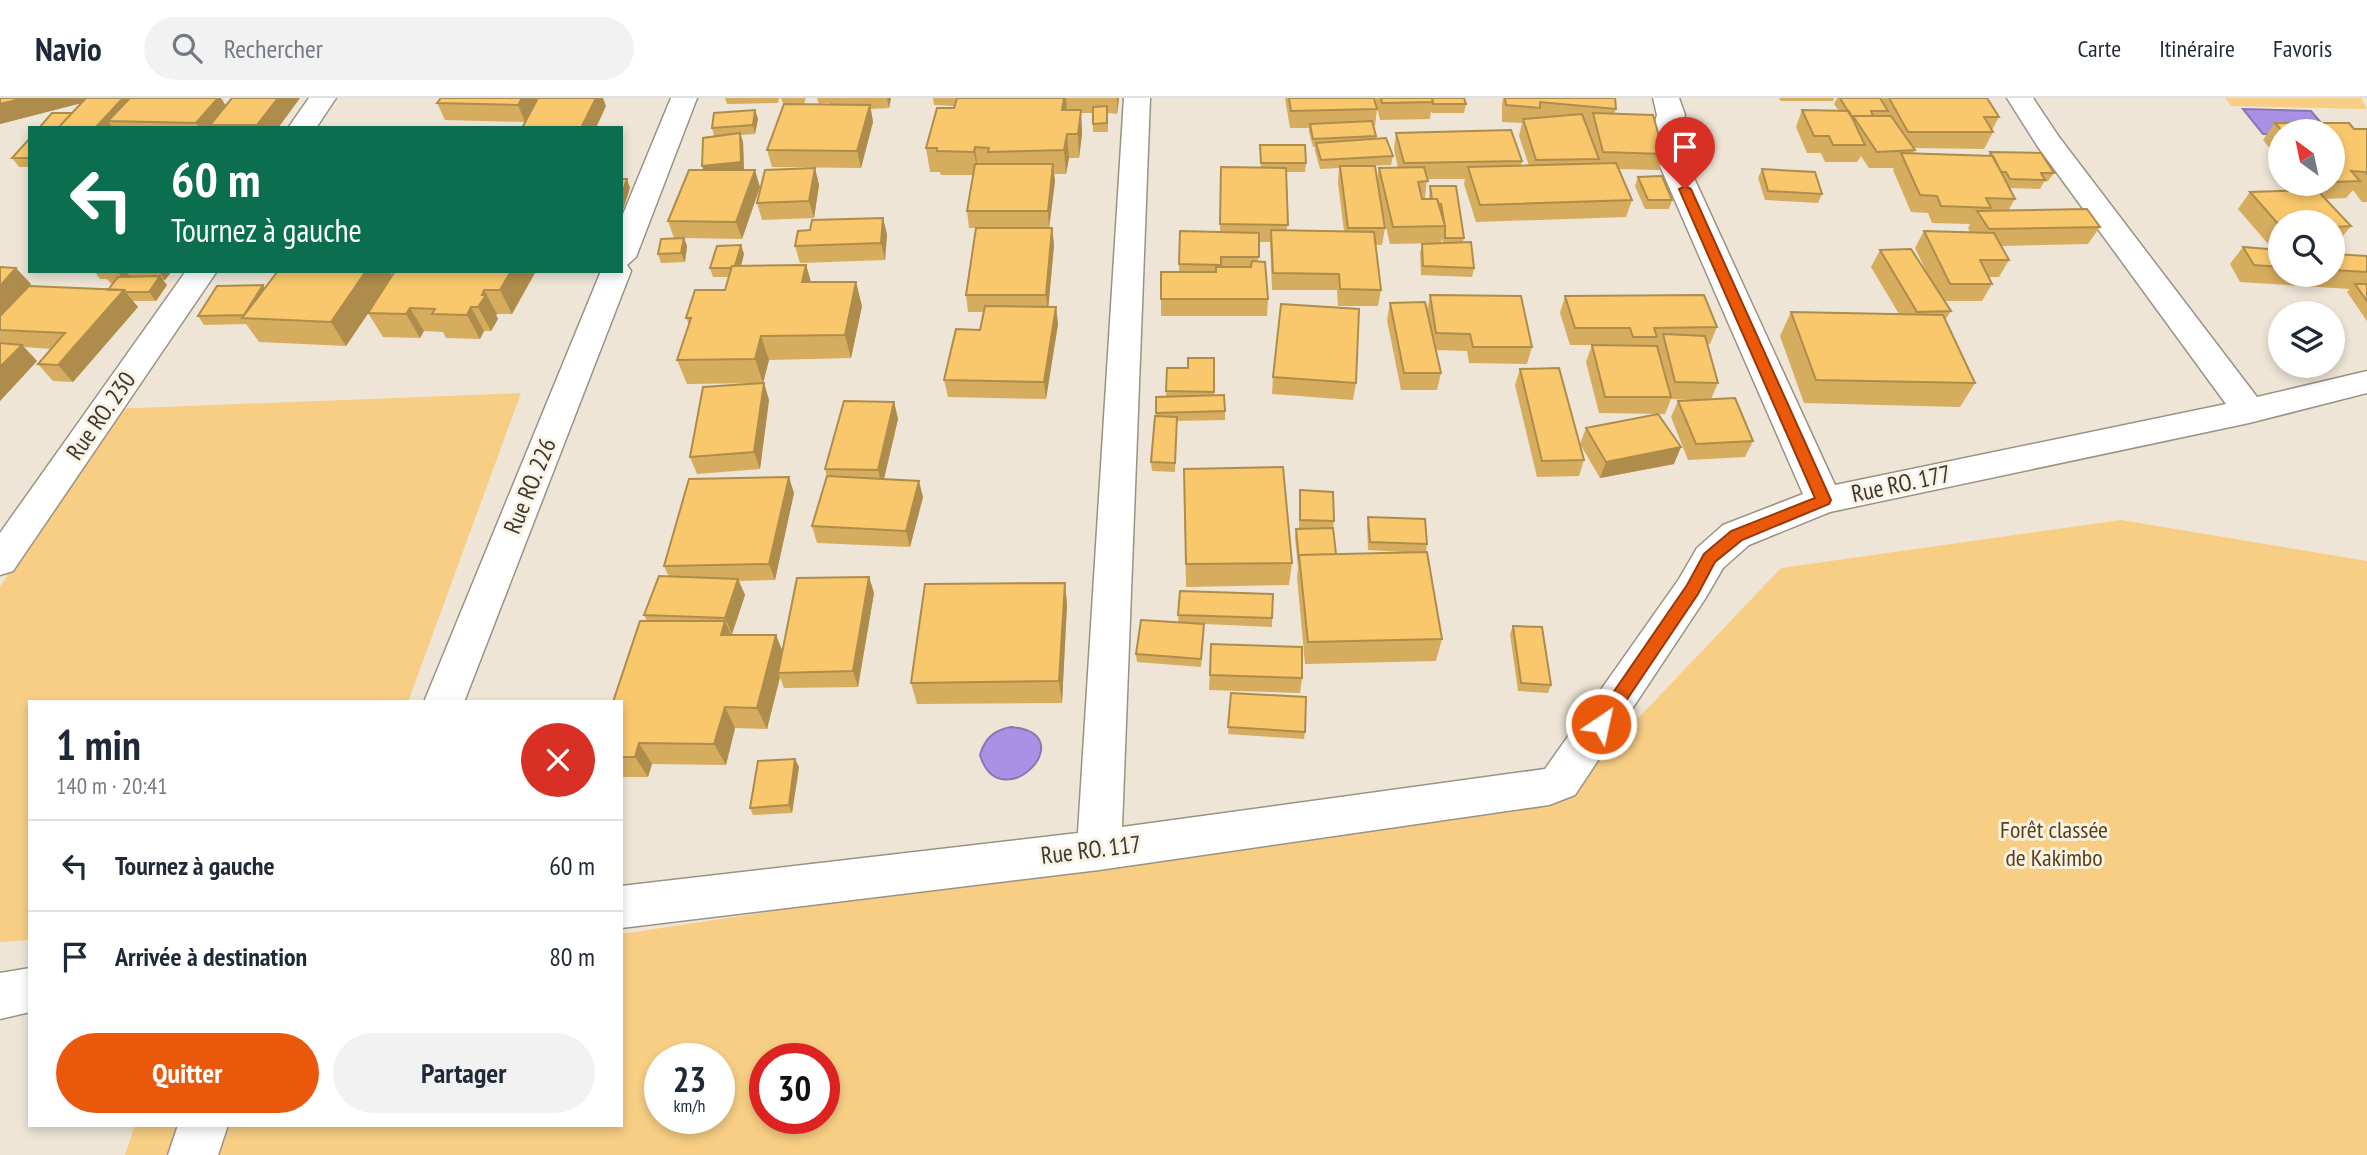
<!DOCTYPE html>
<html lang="fr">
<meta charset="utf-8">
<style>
body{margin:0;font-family:"PT Sans Narrow",sans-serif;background:#f2f2f3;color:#1f2937;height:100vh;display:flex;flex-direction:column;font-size:26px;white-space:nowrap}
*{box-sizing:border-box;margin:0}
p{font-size:23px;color:#747a83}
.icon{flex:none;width:38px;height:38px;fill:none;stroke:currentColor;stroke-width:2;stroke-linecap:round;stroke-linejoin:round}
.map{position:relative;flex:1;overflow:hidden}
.details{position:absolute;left:28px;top:602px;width:595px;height:427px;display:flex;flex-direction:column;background:#fff;border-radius:0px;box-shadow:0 4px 10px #0003}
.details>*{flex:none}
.top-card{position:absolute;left:28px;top:28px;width:595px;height:147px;border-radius:0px;box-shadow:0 4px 10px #0003;background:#0b6e4f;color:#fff;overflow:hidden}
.needle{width:46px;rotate:327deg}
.controls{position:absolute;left:2268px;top:21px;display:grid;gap:14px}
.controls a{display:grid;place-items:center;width:77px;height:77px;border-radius:50%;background:#fff;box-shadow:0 4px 10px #0003;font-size:35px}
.speed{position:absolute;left:644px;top:945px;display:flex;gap:14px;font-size:35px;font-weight:700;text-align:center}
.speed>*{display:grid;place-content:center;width:91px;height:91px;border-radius:50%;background:#fff;box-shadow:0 4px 10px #0003;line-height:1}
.speed small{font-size:18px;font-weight:400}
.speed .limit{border:10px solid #d22;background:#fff;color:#111}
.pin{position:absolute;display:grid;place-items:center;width:60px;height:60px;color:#fff;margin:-72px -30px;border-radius:50% 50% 50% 0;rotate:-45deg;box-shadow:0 0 7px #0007}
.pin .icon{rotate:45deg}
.me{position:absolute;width:77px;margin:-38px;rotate:34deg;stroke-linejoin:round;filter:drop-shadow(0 0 5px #0008)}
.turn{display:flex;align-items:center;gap:24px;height:147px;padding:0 28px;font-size:32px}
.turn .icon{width:91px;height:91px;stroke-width:2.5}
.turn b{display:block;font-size:49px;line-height:60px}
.round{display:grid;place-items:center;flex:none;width:74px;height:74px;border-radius:37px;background:#f2f2f3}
.overview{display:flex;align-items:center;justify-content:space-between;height:119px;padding:0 28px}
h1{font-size:42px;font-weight:700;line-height:52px}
.button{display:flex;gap:14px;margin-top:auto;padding:14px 28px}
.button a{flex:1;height:80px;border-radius:42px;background:#ea580c;color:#fff;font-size:28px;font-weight:700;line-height:80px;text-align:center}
.button a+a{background:#f2f2f3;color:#1f2937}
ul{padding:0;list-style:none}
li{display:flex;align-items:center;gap:21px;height:91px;padding:0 28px;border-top:2px solid #e0e1e3}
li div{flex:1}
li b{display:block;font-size:26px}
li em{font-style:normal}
header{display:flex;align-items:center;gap:42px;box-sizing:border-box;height:98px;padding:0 35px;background:#fff;border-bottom:2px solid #e0e1e3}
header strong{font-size:33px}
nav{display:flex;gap:38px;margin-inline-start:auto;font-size:24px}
.search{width:490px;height:63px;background:#f2f2f3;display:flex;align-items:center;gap:18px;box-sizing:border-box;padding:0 24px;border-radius:38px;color:#747a83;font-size:26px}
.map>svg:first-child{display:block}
.green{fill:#f7ce84;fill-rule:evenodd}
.water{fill:#a991e5;stroke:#8877b0;stroke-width:2}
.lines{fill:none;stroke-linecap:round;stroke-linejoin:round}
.minor-casing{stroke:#9a9284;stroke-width:3}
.minor{fill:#fff;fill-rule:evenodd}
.wall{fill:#d6ac5e}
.shaded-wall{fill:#ae8c4c}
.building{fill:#f9c86d;stroke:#ae8c4c;stroke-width:2}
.route{fill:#ea580c;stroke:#983908;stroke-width:2}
.labels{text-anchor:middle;stroke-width:6;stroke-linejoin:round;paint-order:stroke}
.street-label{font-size:24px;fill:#3c3933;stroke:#fbf2e4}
.park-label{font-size:24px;fill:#56411b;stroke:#fbf2e4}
</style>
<header>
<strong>Navio</strong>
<div class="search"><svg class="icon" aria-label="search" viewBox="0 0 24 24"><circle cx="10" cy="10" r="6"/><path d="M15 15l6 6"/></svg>Rechercher</div>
<nav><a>Carte</a><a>Itinéraire</a><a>Favoris</a></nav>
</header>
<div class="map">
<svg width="2367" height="1057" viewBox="0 0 2367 1057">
<rect width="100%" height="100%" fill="#eee5d6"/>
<path class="green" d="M2225,0H2361L2367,11L2231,8Z
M521,295L408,604H30V842L0,844V489L112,311Z
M2121,422L2367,463V1057H125L135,1027H621V836L1569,693L1781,470ZM660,961H719V1020H660ZM765,961H824V1020H765Z"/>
<path class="water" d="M2243,11L2311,13L2328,33H2280V37L2263,36Z
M1011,629C1086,636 1000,723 980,657C985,640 994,632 1011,629Z"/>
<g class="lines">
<defs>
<path id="minor" d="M309,0H336L316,30H288Z
M671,0H697L636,159L627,167L631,173L464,604H424L601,173H621V121Z
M1124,0H1150L1122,729L1545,671L1679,481L1697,450L1723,427L1803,396L1649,43L1657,17L1653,0H1679L1685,17L1677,43L1835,387L2226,306L2038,49L2007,0H2033L2059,39L2257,299L2367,273V295L2249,325L1830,414L1749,447L1723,470L1705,501L1575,697L1549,707L1099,772L621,830V788L1078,735Z
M186,173H217L13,473L0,477V435Z
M30,870V914L0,921V875Z
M178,1027H228L218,1057H168Z"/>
</defs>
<use href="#minor" class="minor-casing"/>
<use href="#minor" class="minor"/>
</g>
<path class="wall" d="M0,0H221L226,8L300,0L278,30H39L72,15L82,5L0,26Z
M725,0H779L778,5L727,6Z
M781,0H806L804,6L783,5Z
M817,0H891L889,10L871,11L873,24L861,70L772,69L767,52L829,7V5L819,6Z
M933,0H1119L1117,16L1108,15V34H1093V15H1081L1082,36L1079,60H1069L1066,76H1054L1055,83L1049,130H1052L1054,147L1048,209H1056L1058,226L1046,301L948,299L944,282L980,232L984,214H968L966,197L976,130H969L967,113L973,77H941L940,74H930L926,50L954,8L934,7Z
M1285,0H1374L1377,11L1375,28H1373L1376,40L1393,58L1391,67L1367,68L1377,84L1379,70H1398L1394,51L1396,35L1522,63L1521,68H1529L1519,38L1522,25L1502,24V6L1503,0H1615L1616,11L1614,16L1664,56L1659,72L1619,71L1632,102L1626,119L1476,124L1464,86L1465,81H1427L1425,100H1422L1429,101L1430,88L1464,140L1463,144L1474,170L1472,179L1421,177L1420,155L1422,146L1443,145L1442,140L1441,145L1390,146L1380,103L1385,130L1382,147H1376L1381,192L1378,208H1338L1337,192H1272L1270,144H1259L1258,163L1268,201L1267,218H1161V174H1179L1180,133L1220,134L1221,69L1261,70L1260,47L1306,65L1305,74H1286L1287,133H1344L1338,85L1339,70L1320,71L1315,53V49H1313L1309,34V30H1290Z
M1375,0H1464L1466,6L1464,15H1432L1431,13L1430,21L1380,22Z
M1779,0H1834L1833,3H1781Z
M1837,0H1987L1999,19L1992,32L1993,34L1984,51L1914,50L1915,52L1913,55L1988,58L1990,54L2054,75L2048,83L2044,84L2040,91L2009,90L2015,101L2008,113L2100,129L2088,146L2001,148L2009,162L1999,179H1989L1992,186L1982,203H1944L1951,213L1945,222L1975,285L1960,309L1804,305L1780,238L1791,214L1899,216L1871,169L1880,152L1928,177L1915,150L1924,133L1970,134L1968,130L1970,126L1932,125L1928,115L1911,114L1893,72L1894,70H1869L1861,58L1857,64H1825L1821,55H1807L1796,29L1802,12L1839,13L1834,6Z
M437,5L606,8L525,24L445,22Z
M755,12L758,21L755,36L741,37L743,44L744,72L760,89L742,141L684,140L687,148L685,164L661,165L658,156L674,140L668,123L703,72L714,38L712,30Z
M2275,25L2354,31H2367V104H2362L2353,92L2346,100L2325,101L2351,128L2337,145H2333V124H2280V147H2269L2238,111L2250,94L2306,92L2300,86H2333V33H2280V62L2263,42Z
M30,40V69H19L12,60Z
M815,70L819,87L814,120L762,122L757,105Z
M1762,71L1822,96L1818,105L1765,102L1758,80Z
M1638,79L1672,102L1669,111H1645L1635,88Z
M887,136L885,162L800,165L795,148Z
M741,147L744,156L741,168L806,167L811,184L862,208L851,260L769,262L763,285L687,286L677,262L689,226L686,220L725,192L729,179H713L710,170Z
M2243,149L2280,152V177H2333V156L2367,158V223L2347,194L2350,191L2240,184L2230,166Z
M0,169L31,186L30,188L108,192L112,187L107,181H100L95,174L88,173H172L165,182H163L167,187L156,203H133L138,209L73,284L53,283L38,266L52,251L24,249L37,263L0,303Z
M275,173H390L392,177L395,173H536L512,216H497L496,217L498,221L491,233H484L480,241L446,240L443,234L424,233L420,240L383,239L368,215L346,248L259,244L246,226L204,227L198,218L265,190L277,175Z
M1430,197L1532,249L1527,266L1469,265L1467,253L1436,252L1441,275L1437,292H1401L1387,222L1390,205L1427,214Z
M1565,198L1717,229L1710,246H1707L1718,285L1711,301L1753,343L1745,359L1688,362L1671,319L1678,303L1702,302L1671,301L1665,316L1599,315L1586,264L1592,247H1570L1560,215Z
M1214,260V297L1225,313V322L1177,323L1175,374L1152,373L1151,364L1156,318V299H1166L1167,270H1188Z
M1520,271L1584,362L1579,378L1537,379L1515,287Z
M1273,279L1356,285L1353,302L1272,296Z
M764,285L769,302L760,371L697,376L690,359Z
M894,304L898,321L884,381L923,399L910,449L817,445L812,428L827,378L825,371Z
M1586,330L1674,366L1600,380L1580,346Z
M1300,392L1334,423L1333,431L1336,456L1421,455L1368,452L1367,427L1368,419L1427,446L1426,454L1442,541L1436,563L1305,566L1297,479L1298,470L1295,439L1296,431L1299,430Z
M1184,394L1292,465L1289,487L1186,489Z
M794,395L775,482L739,483L745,497L732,536H730L731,537H776L782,553L869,479L874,495L858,589L784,590L780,579L767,631L735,630L726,667L652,666L648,679H621V604L647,523L644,517L669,479L664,468Z
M1065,485L1067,507L1062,605L917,606L911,585Z
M1180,493L1272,520V529L1204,526V535L1201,569L1137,564L1136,556L1178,525Z
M1513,528L1551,587L1548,595L1518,593L1510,536Z
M1211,546L1302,580L1300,595L1209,592Z
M1231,595L1305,634L1304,641L1228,636Z
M795,661L799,669L792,715L753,717L750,710Z"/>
<path class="shaded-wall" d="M24,0H101L0,26V6Z
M123,0H150L108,23L113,30H95Z
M218,0H221L230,15L210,27L212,30H199L196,25Z
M278,0H300L278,30H258L257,27Z
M522,0H541L525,24L518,7Z
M596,0H603L606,8L596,30H581Z
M887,0H891L889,10Z
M1064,0H1066L1067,16L1062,12Z
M1117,0H1119L1117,16Z
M870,7L873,24L861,70L857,53Z
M755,12L758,21L755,36L753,27Z
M1081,12L1082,36L1079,60L1078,36Z
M740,35L743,44L744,72L705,77L702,68Z
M1067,36L1069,60L1066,76L1064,52Z
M975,49L978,73V77L974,54Z
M1053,66L1055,83L1049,130L1048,113Z
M815,70L819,87L814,120L809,103Z
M755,72L760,89L742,141L736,124Z
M627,81L630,90L621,118V98Z
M883,120L887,136L885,162L881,145Z
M1052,130L1054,147L1048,214L1046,197Z
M684,140L687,148L685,164L681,155Z
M741,147L744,156L738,179L735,170Z
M806,167L813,191L802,184Z
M16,170L31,186L0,222V188Z
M117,173H126L132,181L128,187Z
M159,173H172L165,182Z
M366,173H390L393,179L346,248L331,224Z
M511,173H536L512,216L500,192Z
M160,178L167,187L156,203L149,194Z
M856,184L862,208L851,260L845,237Z
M263,187L269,196L244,217Z
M124,192L138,209L73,284L58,267Z
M484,192L497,216L496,217L498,221L491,233L478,209L482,197Z
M471,209L484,233L480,241L467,217Z
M1056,209L1058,226L1046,301L1044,284Z
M410,210L424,233L420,240L406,216Z
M761,238L769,262L763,285L755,261Z
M22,247L37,263L0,303V269Z
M764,285L769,302L760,371L754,354Z
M894,304L898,321L882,389L878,372Z
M1681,349L1674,366L1600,380L1606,364Z
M789,379L794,395L775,482L769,466Z
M919,383L923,399L910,449L906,433Z
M869,479L874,495L858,589L853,573Z
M738,481L745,497L732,536L725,520Z
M1065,485L1067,507L1062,605L1059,583Z
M725,523L735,545L721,537Z
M776,537L785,559L778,575L780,579L767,631L757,610Z
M725,609L735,630L726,667L714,646Z
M639,645L652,666L648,679L635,659Z
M795,661L799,669L792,715L789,707Z"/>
<path class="building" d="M0,0H24L0,6Z
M86,0H123L95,30H58Z
M130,0H218L196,25L108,23Z
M232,0H278L257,27H210Z
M441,0H522L518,7L437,5Z
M538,0H596L581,30H522Z
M957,0H1064L1062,12H1081L1078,36H1067L1064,52L988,54L989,50L975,49L974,54L937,53V50H926L937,10H954Z
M1289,0H1374L1377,11L1291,13Z
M1381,0H1432L1433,4L1382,5Z
M1432,0H1464L1466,6H1433Z
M1505,0H1615L1616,11L1540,4V10L1506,7Z
M1840,0H1880L1888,13H1871L1873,18H1853L1852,20Z
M1889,0H1987L1999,19H1984L1993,34H1908Z
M784,6L870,7L857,53L767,52Z
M1107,8V25L1093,26V9Z
M755,12L753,27L712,30L714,15Z
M1802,12L1849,13L1865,47H1833L1829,38H1814Z
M52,15H72L58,30H39Z
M1593,15L1653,17L1664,56L1603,54Z
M1582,16L1599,61L1536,62L1523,21Z
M1853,18H1891L1915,52L1877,54Z
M1372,23L1376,38L1313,41L1310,26Z
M2275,25H2349L2354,31H2367V76L2365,74L2351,73L2360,83L2333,84V33H2282Z
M1511,32L1522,63L1404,65L1396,35Z
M740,35L741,64L702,68L703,40Z
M30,40V60H12Z
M1386,40L1393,58L1321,62L1316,45Z
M1260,47H1305L1306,65H1261Z
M1990,54L2041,55L2054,75H2041L2045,82L2010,81L2006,74H2001Z
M1901,55L1993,58L2015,101L1986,100L1991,110L1941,108L1937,98L1920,97Z
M1616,65L1632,102L1480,107L1468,69Z
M975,66H1053L1048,113H967Z
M1340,68H1375L1385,130H1348Z
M1221,69L1286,70L1288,127L1220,126Z
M1424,69L1428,83L1418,84L1422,101H1437L1445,128L1393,129L1379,70Z
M815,70L809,103L757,105L765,72Z
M1762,71L1815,74L1822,96L1768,93Z
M689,72H755L736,124L668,123Z
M1662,78L1672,102H1648L1638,79Z
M621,81H627L621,98Z
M1430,88H1456L1464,140H1445V128L1441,106H1439L1437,101H1432Z
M2317,92L2351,128L2333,129V124H2280V128L2250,94Z
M2087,111L2100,129L1989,131L1977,113Z
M883,120L881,145L795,148L798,133L810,132L812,122Z
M976,130H1052L1046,197H966Z
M1271,132L1374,134L1381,192L1340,191L1339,176L1273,175Z
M1180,133L1259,135V159H1221V167L1179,166Z
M1924,133L1994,135L2009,162H1980L1992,186H1950Z
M684,140L681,155L658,156L661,141Z
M1471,144L1474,170L1423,168L1422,146Z
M741,147L735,168H732L731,170H710L717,148Z
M2243,149L2280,152V169L2254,167Z
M1911,151L1951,213L1917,214L1880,152Z
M2333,156L2367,158V174L2333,172Z
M1252,163L1265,164L1268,201H1161V174H1216V169H1251Z
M806,167L802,184H856L845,237L761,238L755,261L677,262L691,220H686L695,192H725L732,168Z
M0,169L16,170L0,188Z
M278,173H366L331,224L242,220Z
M395,173H511L500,192H484L482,197H486L478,209H471L467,217L432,216L435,211L410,210L406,216L368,215Z
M160,178L149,194H126L124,192H108L118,179Z
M2355,186H2367V203Z
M263,187L244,217L198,218L217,188Z
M29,188L124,192L58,267L38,266L65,235L0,232V218Z
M1430,197L1521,198L1532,249H1473L1470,236L1436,235Z
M1704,197L1717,229L1654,230L1657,239H1633L1630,230H1575L1565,198Z
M1425,204L1441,275H1404L1390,205Z
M1281,206L1359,211L1356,285L1273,279Z
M985,208L1056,209L1044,284L944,282L956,231L980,232Z
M1791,214L1943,217L1975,285L1816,282Z
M1663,236L1705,238L1718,285L1675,284Z
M0,245L22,247L0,269Z
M1592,247L1657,248L1671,299H1605Z
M1188,260H1214V294L1166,293L1167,270H1188Z
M1559,270L1584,362L1542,363L1520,271Z
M764,285L754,354L690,359L703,289Z
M1224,297L1225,313L1156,315V299Z
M1735,300L1753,343L1696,346L1678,303Z
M844,303L894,304L878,372L825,371Z
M1658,316L1681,349L1606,364L1586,330Z
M1155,318L1177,319L1175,365L1151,364Z
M1283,369L1292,465L1186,466L1184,371Z
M827,378L919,383L906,433L812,428Z
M789,379L769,466L664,468L689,381Z
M1300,392L1333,394L1334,423L1300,422Z
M1368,419L1425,421L1427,446L1370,444Z
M1333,430L1336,456L1299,457V462L1296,431Z
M1427,454L1442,541L1308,544L1299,457Z
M659,478L738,481L725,520L644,517Z
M869,479L853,573L778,575L797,480Z
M1065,485L1059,583L911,585L925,486Z
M1180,493L1273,496L1272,520L1178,517Z
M1141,522L1204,526L1201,561L1136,556Z
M640,523H725L721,537H776L757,610L725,609L714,646L639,645L635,659H621V604H613Z
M1513,528L1542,529L1551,587L1521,585Z
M1211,546L1302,549V580L1210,577Z
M1231,595L1306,599L1305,634L1228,629Z
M795,661L789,707L750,710L758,663Z"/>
<path class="route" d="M1685,88L1691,91L1831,402L1829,406L1742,442L1715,464L1698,496L1607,631H1595L1592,626L1595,621L1687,487L1704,456L1731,433L1815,400L1679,91Z"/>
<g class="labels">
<g class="street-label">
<text transform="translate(101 318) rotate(-55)" y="8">Rue RO. 230</text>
<text transform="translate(1901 386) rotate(-12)" y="8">Rue RO. 177</text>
<text transform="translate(530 388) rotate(-68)" y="8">Rue RO. 226</text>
<text transform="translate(1091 752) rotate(-7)" y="8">Rue RO. 117</text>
</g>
<g class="park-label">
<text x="2054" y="740">Forêt classée<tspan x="2054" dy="28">de Kakimbo</tspan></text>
</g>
</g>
</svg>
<div class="controls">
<a><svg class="needle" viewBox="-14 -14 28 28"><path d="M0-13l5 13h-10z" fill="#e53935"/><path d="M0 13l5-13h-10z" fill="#747a83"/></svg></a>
<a><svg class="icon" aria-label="search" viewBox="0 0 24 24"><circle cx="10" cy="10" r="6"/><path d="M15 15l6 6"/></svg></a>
<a><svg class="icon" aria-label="layers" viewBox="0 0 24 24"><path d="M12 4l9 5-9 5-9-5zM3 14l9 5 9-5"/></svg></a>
</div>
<div class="speed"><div>23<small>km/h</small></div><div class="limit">30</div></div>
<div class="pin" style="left:1685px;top:91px;background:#d93025"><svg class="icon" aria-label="arrive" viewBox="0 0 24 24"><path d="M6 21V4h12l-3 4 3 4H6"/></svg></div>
<svg class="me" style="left:1601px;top:626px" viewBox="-20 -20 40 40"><circle r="17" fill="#ea580c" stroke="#fff" stroke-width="3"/><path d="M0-11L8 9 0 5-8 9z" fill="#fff"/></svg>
<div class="top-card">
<div class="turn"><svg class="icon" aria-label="left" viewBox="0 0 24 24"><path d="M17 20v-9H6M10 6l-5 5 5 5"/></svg><div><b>60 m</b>Tournez à gauche</div></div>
</div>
<section class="details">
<div class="overview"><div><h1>1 min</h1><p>140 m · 20:41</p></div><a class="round" style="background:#d93025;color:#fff"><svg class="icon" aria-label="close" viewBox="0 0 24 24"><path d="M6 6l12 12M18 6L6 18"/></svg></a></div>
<ul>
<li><svg class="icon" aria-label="left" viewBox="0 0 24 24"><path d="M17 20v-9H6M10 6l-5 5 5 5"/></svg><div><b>Tournez à gauche</b></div><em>60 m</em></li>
<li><svg class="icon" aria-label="arrive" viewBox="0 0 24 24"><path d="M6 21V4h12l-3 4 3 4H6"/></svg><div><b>Arrivée à destination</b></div><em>80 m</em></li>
</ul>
<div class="button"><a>Quitter</a><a>Partager</a></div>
</section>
</div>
